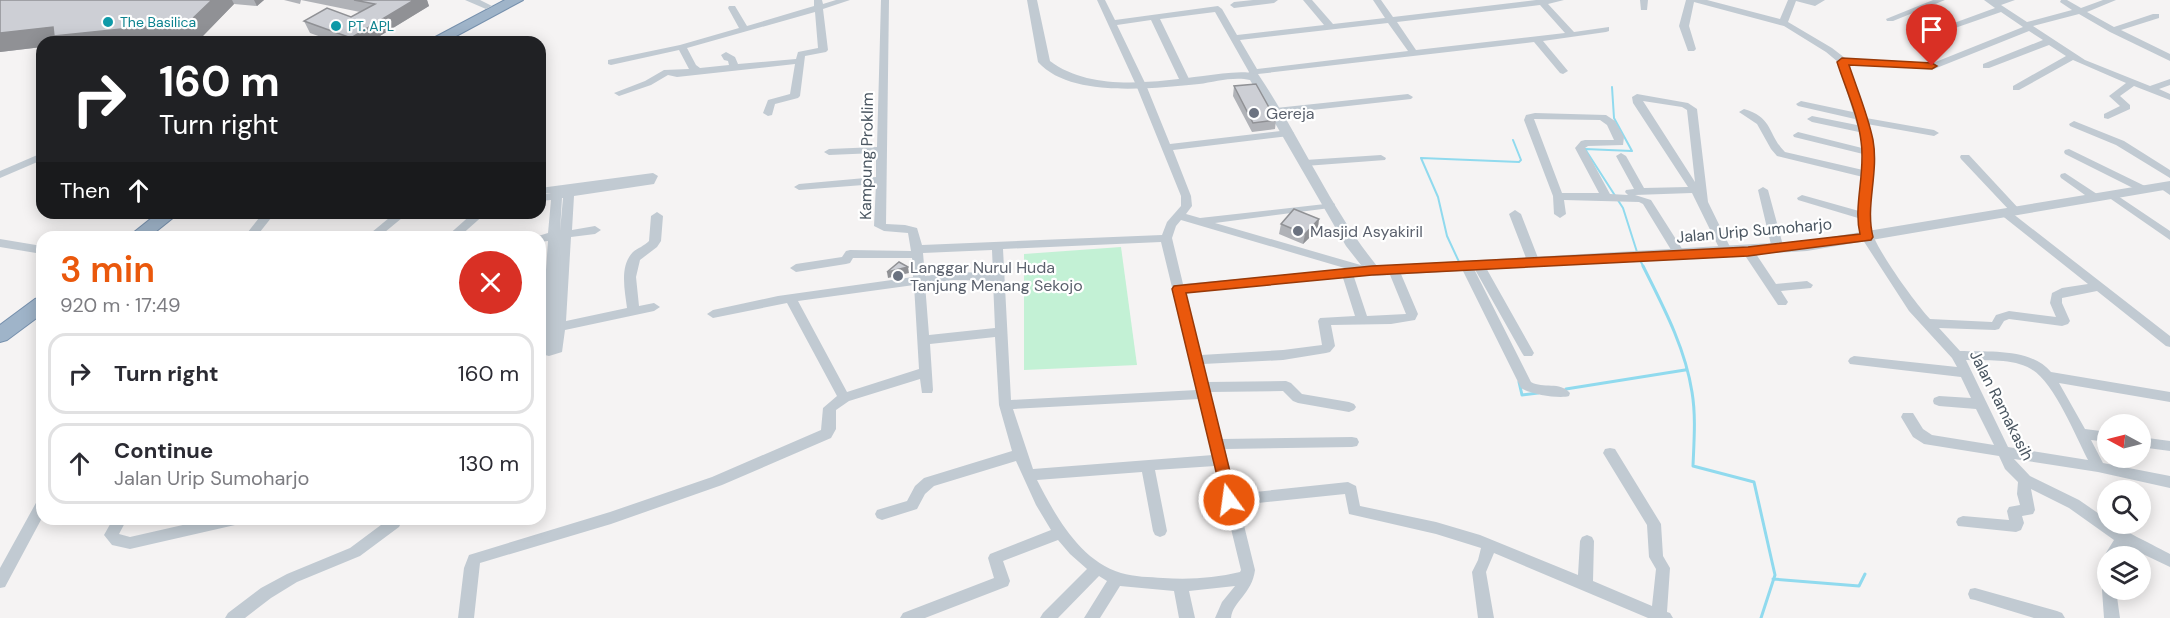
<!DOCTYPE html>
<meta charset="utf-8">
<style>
body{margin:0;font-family:"DM Sans",sans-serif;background:#f2f2f3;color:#2b2b33;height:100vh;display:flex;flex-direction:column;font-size:22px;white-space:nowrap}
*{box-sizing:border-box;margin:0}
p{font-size:20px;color:#7c7c81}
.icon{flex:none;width:33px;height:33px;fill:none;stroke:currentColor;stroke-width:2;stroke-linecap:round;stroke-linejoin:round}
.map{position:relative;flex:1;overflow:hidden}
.panel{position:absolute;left:36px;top:231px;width:510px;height:294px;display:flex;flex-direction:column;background:#fff;border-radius:18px;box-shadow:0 3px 15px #0003}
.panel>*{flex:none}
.guide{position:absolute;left:36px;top:36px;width:510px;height:183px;border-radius:18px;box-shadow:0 3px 15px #0003;background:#202124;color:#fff;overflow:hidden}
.needle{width:39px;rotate:277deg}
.tools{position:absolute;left:2097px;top:414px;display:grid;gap:12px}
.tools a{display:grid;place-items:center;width:54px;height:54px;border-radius:50%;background:#fff;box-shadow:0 3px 15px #0003;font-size:30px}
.pin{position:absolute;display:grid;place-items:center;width:51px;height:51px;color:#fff;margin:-62px -26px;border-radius:50% 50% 50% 0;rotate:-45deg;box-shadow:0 0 6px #0007}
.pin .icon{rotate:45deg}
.me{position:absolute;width:66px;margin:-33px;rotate:346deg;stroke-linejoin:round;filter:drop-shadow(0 0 4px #0008)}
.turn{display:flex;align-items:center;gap:21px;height:126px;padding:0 24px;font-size:27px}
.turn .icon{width:78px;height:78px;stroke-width:2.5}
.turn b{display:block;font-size:42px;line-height:51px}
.then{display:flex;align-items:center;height:57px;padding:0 24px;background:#0003;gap:12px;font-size:22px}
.round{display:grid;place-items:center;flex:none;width:63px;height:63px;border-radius:32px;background:#f2f2f3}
.summary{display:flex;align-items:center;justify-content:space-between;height:102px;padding:0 24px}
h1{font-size:36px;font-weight:600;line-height:45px;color:#ea580c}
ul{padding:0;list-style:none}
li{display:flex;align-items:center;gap:18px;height:81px;margin:0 12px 9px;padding:0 12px;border:3px solid #e1e1e2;border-radius:18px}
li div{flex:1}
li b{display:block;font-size:22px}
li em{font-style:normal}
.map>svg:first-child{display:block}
.green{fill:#c3f1d5}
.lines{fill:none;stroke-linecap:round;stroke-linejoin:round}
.stream-far1{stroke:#90daee;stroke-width:2}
.stream{stroke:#90daee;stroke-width:3}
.trunk-casing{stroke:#7690ad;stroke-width:2}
.minor{fill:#c1cad2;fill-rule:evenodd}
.tertiary{fill:#c1cad2;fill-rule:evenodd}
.trunk{fill:#9fb4c9;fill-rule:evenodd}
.wall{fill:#b0b2b7}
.shaded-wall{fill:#909195}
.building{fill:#cdcfd5;stroke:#909195;stroke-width:1.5}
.route{fill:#ea580c;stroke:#983908;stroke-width:1.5}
.culture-dot{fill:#0f9aa8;stroke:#fff;stroke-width:2}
.worship-dot{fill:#6b7280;stroke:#fff;stroke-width:2}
.labels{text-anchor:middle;stroke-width:4.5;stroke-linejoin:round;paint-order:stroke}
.far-culture-label{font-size:14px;fill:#0d838f;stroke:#fff;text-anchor:start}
.worship-label{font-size:16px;fill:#5b616d;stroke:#fff;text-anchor:start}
.street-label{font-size:16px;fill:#4a5661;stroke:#fff}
</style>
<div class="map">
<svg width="2170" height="618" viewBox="0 0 2170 618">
<rect width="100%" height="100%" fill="#f5f3f3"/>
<path class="green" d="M1121,247L1137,365L1024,370V254Z"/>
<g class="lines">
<path class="stream-far1" d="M1612,87L1614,118L1632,151L1585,149L1623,208L1637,252
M1639,258L1644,268
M1460,264L1447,236L1438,197L1421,158L1519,162L1521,160L1513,140"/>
<path class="stream" d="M1643,266C1663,306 1685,347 1692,392C1696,416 1694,441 1693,466L1754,482L1775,575L1761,618
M1519,382L1522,395L1538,393
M1566,389L1685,370
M1773,579L1859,586L1865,574"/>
<defs>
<path id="trunk" d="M505,0H523L445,42H426Z
M158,213H179L149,237H128Z
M42,297V314L7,340L0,342V325L35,299Z"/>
</defs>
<use href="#trunk" class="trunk-casing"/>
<path class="minor" d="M814,0H822L823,4L836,0H850L823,9L828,50L826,52L805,56L800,96L798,98L775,104L772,115L768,116L763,113L768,100L790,94L795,64L677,77L668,75L651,85L622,95L619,96L614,93L645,81L664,70L689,69L679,50L611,65L608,64V60L680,45L739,28L728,8L729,6H735L747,26L814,6ZM815,12L818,48L798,52L796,59L738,64L735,57L726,52L721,55L724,60L728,61L729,65L700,68L696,65L687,48Z
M881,0H889L886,224L905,225L917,228L922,245L1162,235L1167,222L1181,206V196L1136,85L1097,0H1105L1115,20L1218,6L1222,9L1237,35L1324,25L1303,0H1312L1333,24L1385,18L1373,0H1381L1393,17L1536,0H1564L1548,4L1574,32L1609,27V31L1606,32L1543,41L1568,71L1563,74L1560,73L1534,42L1258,74L1252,79L1247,76L1249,72L1215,12L1160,19L1190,81L1185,84L1180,81L1151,20L1117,25L1146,85L1170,144L1289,130L1294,133L1289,136L1173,150L1191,196L1192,206L1186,214L1200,218L1334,203L1335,205L1330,208L1215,223L1371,268L1373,271L1371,274L1354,277L1367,316L1406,314L1388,270L1390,267H1398L1418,314L1415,320L1391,324L1331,325L1335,346L1330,352L1326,353L1283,360L1203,364L1208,382L1286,381L1291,383L1302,394L1349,402L1354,404L1356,407L1354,410L1349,412L1298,403L1293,401L1283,391L1210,392L1222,439L1352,437L1357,438L1359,442L1357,446L1352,447L1225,449L1236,494L1348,482L1356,486L1360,506L1436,522L1480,535L1578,575L1580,541L1582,537L1587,535L1592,537L1594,541L1593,581L1652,606L1656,569L1649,557L1647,525L1603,453L1605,449L1610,448L1615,449L1661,524L1663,556L1670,568L1667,612L1670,613L1673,618H1648L1494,553L1486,572L1494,618H1478L1472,572L1478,560L1481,548L1436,534L1349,514L1345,494L1239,505L1255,570C1252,594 1233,601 1231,618H1215L1222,602L1235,586L1189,591L1195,618H1179L1174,591L1120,586L1100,618H1084L1107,581L1099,576L1058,618H1040L1043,613L1087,569L1070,554L1058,540L1003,561L1010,581L1008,586L925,618H900L903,613L994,578L988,558L990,554L1051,530L1036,505L1016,461L934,486L925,494L917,509L882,520L877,518L875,514L877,510L907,501L915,486L924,478L1012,451L999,405L995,337L930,344L933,390L932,393H922L920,379L849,401L836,410V429L831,438L722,485L611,524L480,563L474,618H458L464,568L469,555L610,512L712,477L821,430L823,408L837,396L787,303L713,318L707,314L713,310L778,296L913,277L912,258H853L850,263L846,264L796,272L790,268L796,264L842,257L846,251L850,250L911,251L908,233L884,231L874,226L876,184L799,190L794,187L799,184L876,177V153L829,155L824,152L829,149L877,147ZM1540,5L1565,33L1416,50L1397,22ZM1388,23L1408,51L1257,69L1240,40ZM1181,220L1348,269L1183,284L1172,238L1176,226ZM1161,242L1197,390L1011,400L1003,249ZM992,250L993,273L953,272L925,276L923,253ZM1343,278L1355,316L1320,318L1318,321L1322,345L1283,350L1201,355L1185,292ZM953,280L993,281L995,328L929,335L925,284ZM914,285L919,369L847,392L798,301ZM1199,399L1213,455L1033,469L1013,409ZM1215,466L1223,498L1222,500L1225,504L1241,570L1240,572C1215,578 1189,580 1163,578C1150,577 1134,577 1121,573C1080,561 1055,515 1037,480L1142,472L1153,531L1155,535L1160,537L1165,535L1167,531L1155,470Z
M1253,0H1278L1274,3L1234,8L1230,5L1234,2Z
M1640,0H1648L1647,10H1641Z
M1686,0H1707L1780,19L1788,0H1825L1815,6L1796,1L1788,22L1832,48L1845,58L1933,63L2023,27L2001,12L1932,36L1929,37L1924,34L1995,8L1984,0H2015L2001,5L2027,22L2072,10L2060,2L2061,0H2067L2081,8L2103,0H2116L2087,12L2114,27L2153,14H2159V18L2121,30L2170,54V61L2110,32L2079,14L2033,26L2085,60L2150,86L2170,79V85L2159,89L2170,94V100L2134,86L2120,96L2130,105V109L2108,119L2104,118V114L2120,106L2109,96L2126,83L2073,60L2019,90H2013V86L2066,56L2049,45L1989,68H1983V64L2043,40L2029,31L1934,69L1848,64L1866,118L1934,130L1939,133L1934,136L1867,124C1876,145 1875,172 1872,195C1871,204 1868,214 1869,223C1871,243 1915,303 1930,319L1992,322L1996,315L2009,311L2056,317L2050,303L2052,293L2062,288L2088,284L2000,214L1999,212L2000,210L2004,209L2010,211L1961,159L1960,157L1961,155H1969L2020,210L2019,212L2012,213L2170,336V347L2166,346L2097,291L2062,298V303L2070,321L2068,324L2062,326L2009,319L2004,321L1999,329L1995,330L1939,328L1960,351C1989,352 2031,348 2051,372L2170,392V402L2059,383L2085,429L2108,432V442L2091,440L2103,463L2170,476V488L2098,472L2014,459L2030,476L2079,500L2108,520V524C2114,524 2160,549 2170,554V567L2126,546L2119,556H2108V561L2106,560L2104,556L2114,540L2069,508L2031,489L2035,510L2033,514L2022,516L2024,523L2021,530L2016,532L1958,526L1956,522L1958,518L1963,516L2009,520L2007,511L2009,507L2020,505L2017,494L2018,482L2005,469L1999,456L1924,444L1913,437L1901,417L1903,413H1913L1923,429L1932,435L1994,445L1976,409L1939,406L1934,404L1933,401L1934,398L1939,396L1971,398L1961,377L1850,364L1848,361L1850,358L1854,356L1957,367L1952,358L1909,311L1861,237L1858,218L1798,200L1797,198L1802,195L1859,211L1863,177L1777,156L1771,149L1757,124L1739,112L1744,109C1774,118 1767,134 1785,152L1863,170V154L1794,137L1793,135L1798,132L1862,148L1859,132L1812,122L1807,119L1812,116L1857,125L1855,119L1798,106L1796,104L1801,101L1853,112L1838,62L1826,52L1784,26L1694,2L1689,26L1696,49L1694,51H1688L1679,26ZM1966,360C1985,361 2013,358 2031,369C2054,382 2076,437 2088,460L2008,447Z
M1933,0H1945L1893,21H1887L1886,19Z
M1408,94L1413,97L1411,99L1276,114L1271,111L1276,108Z
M1637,94L1688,103L1697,109L1708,202L1733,253L1731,256H1723L1692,193L1635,195L1651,200L1686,255L1680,259L1676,258L1643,204L1639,202L1564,200L1566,214L1560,218L1554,214L1553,196L1524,120L1526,115L1535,113L1606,115L1615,121L1624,137L1623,145L1588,146L1585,148L1610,194L1628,195L1625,192L1626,190L1634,189L1616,156L1621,153L1626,156L1644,188L1688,187L1633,103L1632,97ZM1643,101L1682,107L1687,110L1695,182ZM1534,119L1600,120L1607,125L1614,140H1585L1581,141L1575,148L1599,193H1562Z
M2074,121L2124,141L2170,170V178L2116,145L2070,126L2069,124Z
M2069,149L2147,187L2148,189L2143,192L2139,191L2065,154L2064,152L2065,150Z
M42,153V160L0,178V171Z
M1381,155L1386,158L1385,160L1305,166L1300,163L1305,160Z
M653,173L658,176L654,184L574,196L572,230L595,226L601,230L595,234L571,237L566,321L627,308C625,291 619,266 633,252C638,248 644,246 649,241L651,216L657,212L663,216L661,241L657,247L640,260L636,277L639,306L654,303L660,307L654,311L565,330L562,352L549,356L545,355L543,352L542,328L548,241L540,242V237H535L548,233L551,200L540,201V195L551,193L540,194V188ZM562,198H563L560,231Z
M2065,173L2100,196L2101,198L2100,200H2092L2061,178L2060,176L2061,174Z
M2162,183L2170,187V195L2157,186Z
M1763,187L1768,190L1784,249L1778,253L1772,249L1758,190Z
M2112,192L2170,231V240L2108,197L2107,195L2108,193Z
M1515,210L1521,214L1540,263L1538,266L1534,267L1528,263L1509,214Z
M263,213H275L256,237H244Z
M395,213H408L379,237H366Z
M473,213H486L459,237H446Z
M0,239L42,246V254L0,247Z
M1748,247L1752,248L1776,284L1807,281L1813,285L1811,288L1781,291L1788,302L1786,305H1778L1742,251Z
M1479,262L1485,266L1534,353L1532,356H1524L1522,353L1473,266Z
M1467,263L1473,267L1531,382C1543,389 1560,381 1570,393L1569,396C1559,399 1530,394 1521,388L1461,267Z
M2140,437L2170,441V451L2140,447Z
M42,499V518L5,587L0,588V568L37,501Z
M113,519H127L119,534L130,537L209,519H242L240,523L235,525L130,549L112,545L104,535Z
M389,519H399L401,523L399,527L360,556L297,582L271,598L245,618H225L228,613L261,588L287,574L350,548Z
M2108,584V590H2116L2120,618H2104L2102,590L2104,585Z
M1975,588L2057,611L2062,613L2065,618H2034L1975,600L1970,599L1968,594L1970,589Z"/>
<path class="tertiary" d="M465,0H480L492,6L486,9Z
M1027,0H1037L1050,61C1091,92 1154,82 1203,76C1222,74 1240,70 1258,74C1300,136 1330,208 1377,266L1807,241L2170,181V189L1807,251L1373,276L1368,274L1346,246L1250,80C1234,76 1214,82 1199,84C1154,88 1071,99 1038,62Z"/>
<use href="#trunk" class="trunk"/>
</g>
<path class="wall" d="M0,0H264L257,6L234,4L200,39L42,42V47L0,52Z
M284,0H427L429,6L370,42H335L310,33L304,21L351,17L360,12L301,0L300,4Z
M1234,86L1276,120L1275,129L1252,132L1233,96Z
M1281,224L1318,229L1303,244L1279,234Z"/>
<path class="shaded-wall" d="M212,0H232L234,4L200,39L171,42H42V47L0,52V33Z
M254,0H264L257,6Z
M414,0H427L429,6L370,42H353L351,38Z
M1319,219L1318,229L1303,244L1305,234Z
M908,267L909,273L888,278L887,272Z"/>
<path class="building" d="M0,0H212L189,22L54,36L53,27L0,33Z
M354,0H414L351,38L304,21L327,8L351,17L375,4Z
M1256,84L1276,120L1253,123L1234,86Z
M1294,209L1319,219L1305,234L1281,224Z
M899,262L908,267L887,272Z"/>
<path class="route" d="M1842,58L1932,63L1937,66L1932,69L1849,65C1857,89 1868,115 1873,140C1879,173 1865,206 1873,237L1871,240L1748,256L1372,275L1186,293L1237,500L1235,505L1229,506L1224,505L1172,289L1174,286L1372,266L1748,247L1860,234C1853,206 1866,172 1861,141C1858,115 1845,87 1837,62Z"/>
<g class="culture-dot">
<circle cx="108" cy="22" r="6"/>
<circle cx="336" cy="26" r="6"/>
</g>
<g class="worship-dot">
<circle cx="1254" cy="113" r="6"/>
<circle cx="1298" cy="231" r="6"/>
<circle cx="898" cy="276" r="6"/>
</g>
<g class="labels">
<g class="far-culture-label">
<text x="120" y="27">The Basilica</text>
<text x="348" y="31">PT. APL</text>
</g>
<g class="worship-label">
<text x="1266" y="119">Gereja</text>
<text x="1310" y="237">Masjid Asyakiril</text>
<text x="910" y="273">Langgar Nurul Huda<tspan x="910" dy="18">Tanjung Menang Sekojo</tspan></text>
</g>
<g class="street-label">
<text transform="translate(866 156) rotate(-89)" y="6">Kampung Proklim</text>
<text transform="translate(1754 230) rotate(-5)" y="6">Jalan Urip Sumoharjo</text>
<text transform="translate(2002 405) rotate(63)" y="6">Jalan Ramakasih</text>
</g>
</g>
</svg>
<div class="tools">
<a><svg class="needle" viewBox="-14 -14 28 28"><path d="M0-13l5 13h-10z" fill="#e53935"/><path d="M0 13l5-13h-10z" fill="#7c7c81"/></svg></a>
<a><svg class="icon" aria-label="search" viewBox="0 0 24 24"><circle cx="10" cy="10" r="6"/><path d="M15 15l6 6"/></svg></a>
<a><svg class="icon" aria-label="layers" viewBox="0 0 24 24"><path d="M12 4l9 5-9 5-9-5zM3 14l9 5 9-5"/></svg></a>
</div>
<div class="pin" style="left:1932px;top:66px;background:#d93025"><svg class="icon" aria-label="arrive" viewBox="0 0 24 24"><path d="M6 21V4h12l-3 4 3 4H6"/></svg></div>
<svg class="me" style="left:1229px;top:500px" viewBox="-20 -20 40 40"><circle r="17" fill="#ea580c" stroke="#fff" stroke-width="3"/><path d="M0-11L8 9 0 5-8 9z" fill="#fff"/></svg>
<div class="guide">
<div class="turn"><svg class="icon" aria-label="right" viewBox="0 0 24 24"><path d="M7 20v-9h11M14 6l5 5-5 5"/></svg><div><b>160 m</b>Turn right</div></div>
<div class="then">Then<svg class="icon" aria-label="ahead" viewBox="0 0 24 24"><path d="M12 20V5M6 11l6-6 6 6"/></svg></div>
</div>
<section class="panel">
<div class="summary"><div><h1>3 min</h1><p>920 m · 17:49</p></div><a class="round" style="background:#d93025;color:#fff"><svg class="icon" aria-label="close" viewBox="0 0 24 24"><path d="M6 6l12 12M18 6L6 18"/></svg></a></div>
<ul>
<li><svg class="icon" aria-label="right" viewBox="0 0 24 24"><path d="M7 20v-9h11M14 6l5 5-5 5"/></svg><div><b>Turn right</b></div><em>160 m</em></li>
<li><svg class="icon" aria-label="ahead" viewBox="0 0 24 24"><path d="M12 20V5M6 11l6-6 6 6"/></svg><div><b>Continue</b><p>Jalan Urip Sumoharjo</p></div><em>130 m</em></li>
</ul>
</section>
</div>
